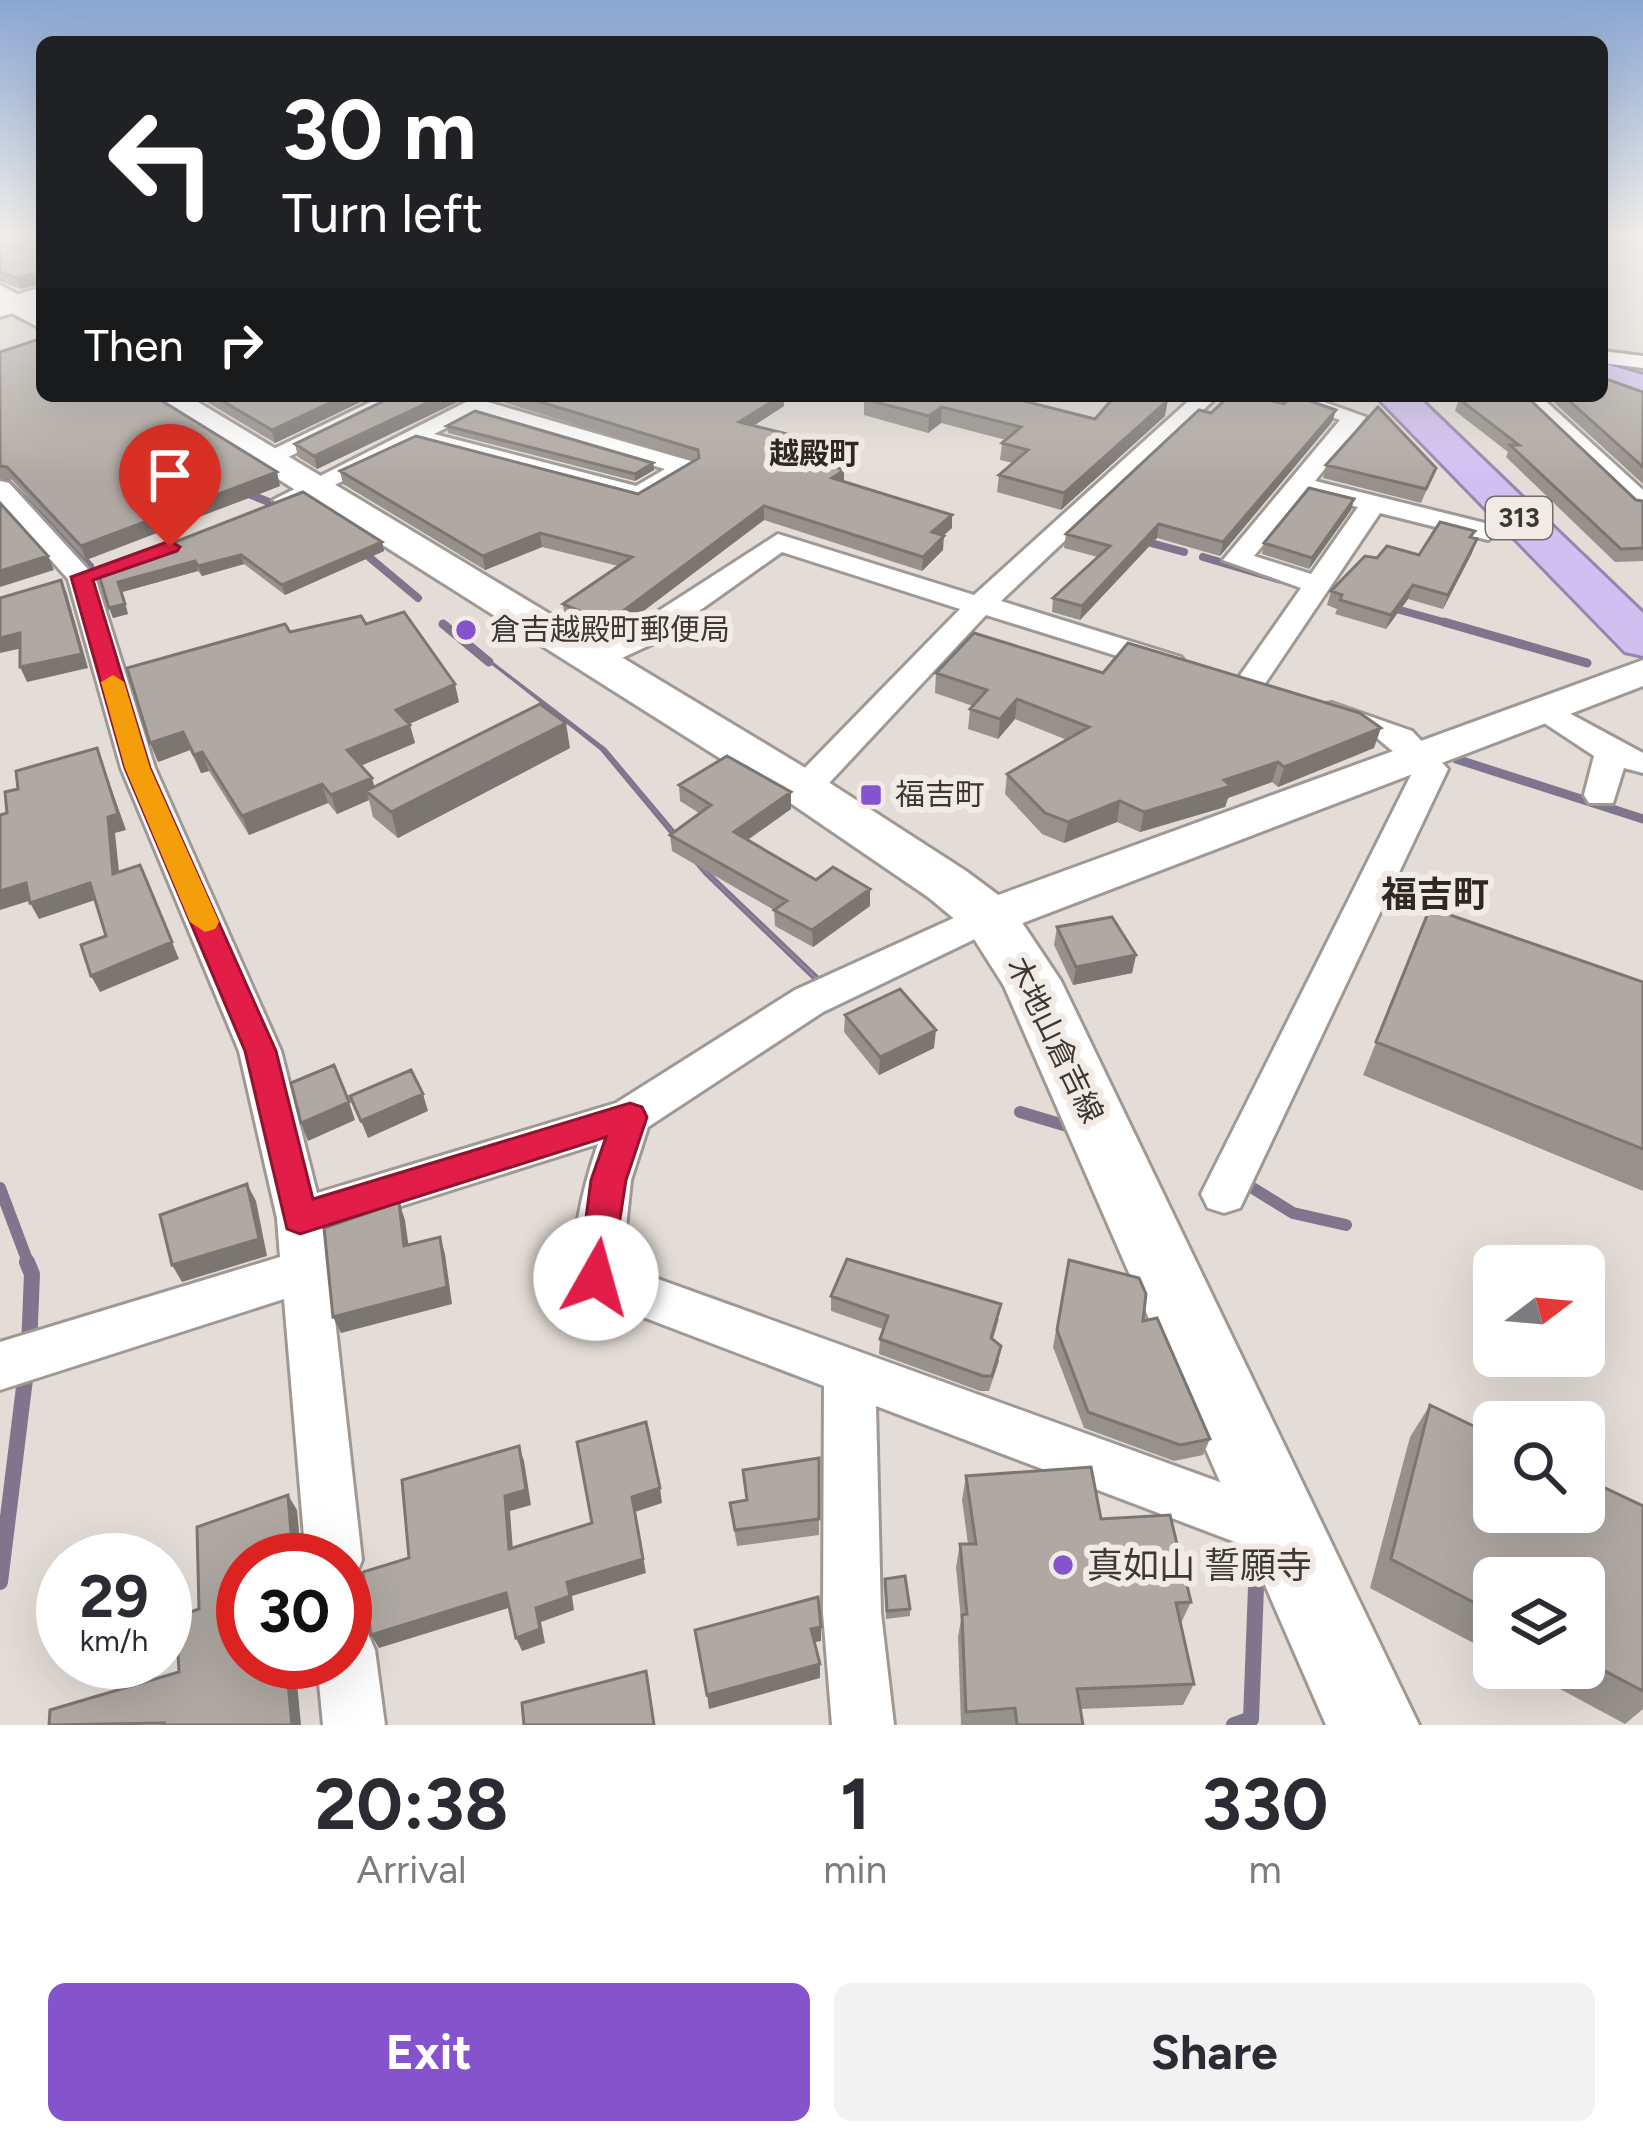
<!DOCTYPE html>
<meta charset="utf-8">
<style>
body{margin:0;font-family:Figtree,"Noto Sans JP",sans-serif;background:#f2f2f3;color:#2b2b33;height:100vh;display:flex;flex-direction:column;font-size:45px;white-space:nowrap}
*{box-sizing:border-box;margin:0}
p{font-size:39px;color:#7c7c81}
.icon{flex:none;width:66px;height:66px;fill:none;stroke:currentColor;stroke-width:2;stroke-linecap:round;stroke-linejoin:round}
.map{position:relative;height:1725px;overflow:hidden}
.details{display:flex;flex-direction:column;background:#fff;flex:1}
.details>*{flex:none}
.top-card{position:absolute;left:36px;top:36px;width:1572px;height:366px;border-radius:18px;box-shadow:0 12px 48px #0002;background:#202124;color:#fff;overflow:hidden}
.needle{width:78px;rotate:74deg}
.controls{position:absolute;left:1473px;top:1245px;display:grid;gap:24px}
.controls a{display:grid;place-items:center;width:132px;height:132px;border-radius:18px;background:#fff;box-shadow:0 12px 48px #0002;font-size:60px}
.speed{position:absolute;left:36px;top:1533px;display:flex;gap:24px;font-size:60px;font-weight:700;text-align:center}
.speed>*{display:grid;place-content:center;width:156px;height:156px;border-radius:50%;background:#fff;box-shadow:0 12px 48px #0002;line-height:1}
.speed small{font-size:30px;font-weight:400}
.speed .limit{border:18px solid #d22;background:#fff;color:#111}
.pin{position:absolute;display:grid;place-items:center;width:102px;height:102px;color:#fff;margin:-123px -51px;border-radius:50% 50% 50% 0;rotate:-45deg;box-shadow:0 0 12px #0007}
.pin .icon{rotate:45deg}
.me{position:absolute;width:132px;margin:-66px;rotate:7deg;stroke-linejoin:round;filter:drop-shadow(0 0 9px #0008)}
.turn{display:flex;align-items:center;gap:42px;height:252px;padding:0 48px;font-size:54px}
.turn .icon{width:156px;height:156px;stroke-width:2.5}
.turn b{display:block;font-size:84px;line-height:102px}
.then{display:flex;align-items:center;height:114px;padding:0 48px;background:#0003;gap:24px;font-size:45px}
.eta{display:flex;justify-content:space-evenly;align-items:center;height:204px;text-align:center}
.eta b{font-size:72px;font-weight:700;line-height:84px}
.cta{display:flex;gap:24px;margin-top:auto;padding:24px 48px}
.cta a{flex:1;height:138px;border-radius:18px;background:#8553cc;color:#fff;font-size:48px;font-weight:700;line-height:138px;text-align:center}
.cta a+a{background:#f2f2f3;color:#2b2b33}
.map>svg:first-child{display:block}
.water{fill:#9c91b2;stroke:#7f768d;stroke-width:3}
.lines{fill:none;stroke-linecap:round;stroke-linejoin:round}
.stream-far3{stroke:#7f768d;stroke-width:8}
.stream-far2{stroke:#7f768d;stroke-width:9}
.stream-far1{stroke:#7f768d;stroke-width:12}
.stream{stroke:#7f768d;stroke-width:16}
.minor-casing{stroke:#a09993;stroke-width:6}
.tertiary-casing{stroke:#a09993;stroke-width:6}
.secondary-casing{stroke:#a09993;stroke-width:6}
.trunk-casing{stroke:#9586ae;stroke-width:6}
.minor{fill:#fff;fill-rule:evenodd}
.tertiary{fill:#fff;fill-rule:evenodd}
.secondary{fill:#fff;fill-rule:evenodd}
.trunk{fill:#d0c0f2;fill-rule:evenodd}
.wall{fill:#97918c}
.shaded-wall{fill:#7b7672}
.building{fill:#b0a9a3;stroke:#7b7672;stroke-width:3}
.route{fill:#e11d48;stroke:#92132f;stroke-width:3}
.slow{fill:#f59e0b}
.poi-dot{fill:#8553cc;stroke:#f2eae4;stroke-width:4.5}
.labels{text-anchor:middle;stroke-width:12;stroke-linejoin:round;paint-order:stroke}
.shield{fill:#f2eae4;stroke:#726d6a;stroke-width:3}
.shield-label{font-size:27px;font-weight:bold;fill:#3b3836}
.far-quarter-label{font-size:30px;font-weight:bold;fill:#2e2925;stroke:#f2eae4}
.poi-label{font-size:30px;fill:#3b3836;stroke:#f2eae4;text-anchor:start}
.street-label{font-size:30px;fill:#3b3836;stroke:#f2eae4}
.quarter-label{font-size:36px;font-weight:bold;fill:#2e2925;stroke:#f2eae4}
.near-poi-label{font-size:36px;fill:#3b3836;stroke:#f2eae4;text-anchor:start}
</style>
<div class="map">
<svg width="1643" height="1725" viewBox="0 0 1643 1725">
<rect width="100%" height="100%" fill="#e4ddd7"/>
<path class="water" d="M483,656L605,749L709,873L820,979L816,981L705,874L601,749Z"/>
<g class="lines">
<path class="stream-far3" d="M0,475L90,566
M246,493L284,508
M1140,540L1184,552
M363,552L418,598
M1203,557L1281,580
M1389,607L1454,625"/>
<path class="stream-far2" d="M1444,622L1587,663
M443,624L489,662
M1456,759L1643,819"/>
<path class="stream-far1" d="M1020,1112L1077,1129
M1238,1179L1293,1213L1346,1225
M0,1188L29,1265"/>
<path class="stream" d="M27,1262L32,1274L29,1347
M0,1582L26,1371
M1234,1725L1251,1719L1256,1587"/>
<defs>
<path id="minor" d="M1602,351L1643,356V368L1602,363Z
M383,396H412L274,464L253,459Z
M1194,396H1218L1001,601L1181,657L1185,663L1181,669H1159L986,615L816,797L804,800L787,789L792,781L960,609L782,552L654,643L596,670L581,661L778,534L974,595Z
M1272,396H1307L1366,417L1315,481L1497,526L1501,532L1488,540L1380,513L1258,694L1247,696L1232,687L1301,588L1223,560L1340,420ZM1305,494L1358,507L1311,574L1254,556Z
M1516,396H1540L1643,490V512L1634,509Z
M474,398L694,462L697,467L640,503L416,444L295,505L286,508L273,500ZM476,413L665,469L636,486L434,434Z
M0,481L9,483L95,577L155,768L281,1051L317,1193L616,1103L795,990L976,908H1002L1008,917L1002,926L823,1012L648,1127L631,1180L622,1266L1300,1511L1308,1531L1300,1551L1280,1559L876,1406L881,1613L894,1725H832L823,1613L824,1386L580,1293C564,1258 585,1180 598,1144L325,1230L362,1560L354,1580L345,1584V1560H306L284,1299L0,1390V1342L280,1257L277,1218L239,1051L121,768L68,579L0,503Z
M1543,699L1643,753V773L1624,768L1613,803H1589L1584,795L1594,756L1532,715L1527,708Z
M1332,703L1412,731L1448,769L1240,1208L1224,1213L1208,1208L1201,1194L1414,769L1377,738L1321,719L1316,712L1321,705Z
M345,1620L366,1629L375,1650L385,1725H323L317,1662H345Z"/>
<path id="tertiary" d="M42,287V304L0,317V300Z
M1643,660V686L1007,929L989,935L971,929L964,917L971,905Z"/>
<path id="secondary" d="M0,285L42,307V329L0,307Z
M147,396H188L822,778L966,871L1009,903L1061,981L1419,1725H1326L1004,986L969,931L928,897L786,800Z"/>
<path id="trunk" d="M1602,363L1643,375V400L1602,387Z
M1376,396H1417L1643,613V656L1625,652Z"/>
</defs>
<use href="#minor" class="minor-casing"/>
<use href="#tertiary" class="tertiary-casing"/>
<use href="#secondary" class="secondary-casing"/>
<use href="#trunk" class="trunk-casing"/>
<use href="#minor" class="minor"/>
<use href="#tertiary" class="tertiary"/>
<use href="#secondary" class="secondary"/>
<use href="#trunk" class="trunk"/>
</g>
<path class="wall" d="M0,236H42L21,289L0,281Z
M0,352L280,486L86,560L12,480L0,478Z
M1603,378L1643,392V484L1547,396H1602Z
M197,396H373L275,443Z
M394,396H470L317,469L298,457L295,444Z
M483,396H632L641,399L784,406L753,426L840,447V460L832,466L844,470V481L952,528L943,536V550L922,571L764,520L609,637L565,618L563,604L618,566L542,547L485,570L343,484L340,471L638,494L693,461Z
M864,399L1095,419L1165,416L1061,510L997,492L999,475L1013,463L1000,460L1002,443L1006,440L941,423L928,433L864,415Z
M1459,399L1636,500L1643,501V561L1615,562L1506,457L1508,452L1455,411Z
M1284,404L1336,410L1332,422L1220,556L1157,538L1080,620L1052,612L1053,598L1098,557L1064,548L1066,534L1211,413Z
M447,426L653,463L654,470L635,481L448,433Z
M1326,465L1436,468L1421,503L1323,478Z
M303,492L382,542L384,551L285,595L244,564L202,576L198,571L122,592L128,614L113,618L98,572Z
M1354,499L1351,510L1309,569L1262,554L1264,543Z
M1473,538L1472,553L1443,609L1408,599L1386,629L1335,614L1337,609L1327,605L1331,591L1377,558L1419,555Z
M366,624L459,702L409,724L415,743L360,766L372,778L374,787L570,748L398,838L373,817L369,800L337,814L328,803L249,835L209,771L201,773L190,750L158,762L290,632Z
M936,673H1103L1374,748L1278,787L1272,782L1228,798L1225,807L1140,832L1117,822L1064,843L1042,834L1005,794L1007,774L1067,740L1015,719L998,739L968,729L970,709L973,706L935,693Z
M679,785L791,792V809L747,840L816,880L870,889V906L813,947L775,926L774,910L672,851L670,835L699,813L680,801Z
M1430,908L1643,982V1191L1363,1075Z
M1057,927L1136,955L1132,973L1073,985L1054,945Z
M845,1015L934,1048L879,1075L844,1032Z
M1069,1260L1143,1321L1210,1439L1203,1455L1174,1461L1084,1428L1053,1347Z
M831,1296L999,1319L993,1339L999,1361L989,1391H980L879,1354L880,1339L883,1329L831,1311Z
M1430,1405L1643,1506V1709L1625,1724L1521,1668H1584V1578H1494V1654L1370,1588L1410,1437Z
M819,1458V1535L737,1546L730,1503L746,1501L743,1470Z
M966,1476L1101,1519L1191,1602L1181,1623L1194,1684L1183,1705L1080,1709L1083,1725H961L958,1637L961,1620L956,1567L960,1544H968L962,1500Z
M885,1587L910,1609V1616L886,1619Z"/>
<path class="shaded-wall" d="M41,272L42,284L21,289L16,278Z
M344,396H373L275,443L272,430Z
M442,396H470L317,469L314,456Z
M781,396H784V406L739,435V422Z
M1168,400L1165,416L1061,510L1064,493Z
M942,407L941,423L928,433L929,416Z
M1336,410L1332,422L1220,556L1223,542Z
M840,447V460L819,475V462Z
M653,463L654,470L635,481V474Z
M844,470V483L832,478Z
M277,472L280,486L86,560L81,546Z
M1354,499L1351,510L1309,569L1312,558Z
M764,506V520L609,637L607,623Z
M952,515V528L931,546L932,532Z
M1159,524L1157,538L1080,620L1082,606Z
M540,533L542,547L485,570L483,556Z
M944,536L943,550L922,571L923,557Z
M1477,539L1472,553L1443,609L1448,595Z
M382,542L384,551L285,595L282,585Z
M241,555L244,564L202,576L198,566Z
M48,556L54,570L0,587V571Z
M195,561L198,571L122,592L128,614L113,618L109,608L118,582Z
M61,580L67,594L88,668L27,682L20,667Z
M1413,585L1408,599L1386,629L1391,615Z
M20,633L27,647L0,653V638Z
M455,684L459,702L400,728L396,710Z
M1017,699L1015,719L998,739L1000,719Z
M566,723L570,748L398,838L391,812Z
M410,725L415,743L353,769L347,750Z
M1381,728L1374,748L1278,787L1284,767Z
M183,732L190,750L158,762L150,743Z
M97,748L126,830L115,833L121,890L113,874Z
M202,752L209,771L201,773L194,755Z
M1278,762L1272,782L1228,798L1225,807L1140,832L1144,812L1224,780Z
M372,778L377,797L366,791L369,800L337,814L331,795Z
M322,784L328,803L249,835L242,816Z
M791,792V809L735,849L734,832Z
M1120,801L1117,822L1064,843L1068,822Z
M140,865L179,959L100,992L91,976Z
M26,883L35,899L0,910V891Z
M90,883L98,899L39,919L30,903Z
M870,889V906L813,947L812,930Z
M1136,955L1132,973L1073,985L1076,967Z
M936,1030L934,1048L879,1075L880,1057Z
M423,1094L428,1111L368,1138L361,1121Z
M349,1102L355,1120L308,1141L301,1123Z
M247,1184L256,1201L267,1256L182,1282L172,1265Z
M399,1202L405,1220L411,1263L404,1246Z
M440,1237L445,1254L452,1304L341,1333L333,1317Z
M519,1446L524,1461L531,1505L510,1511L514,1564L509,1549L505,1496Z
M660,1488L662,1503L635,1512L646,1573L572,1596L574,1610L541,1622L545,1643L522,1651L516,1638L536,1608L567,1582L632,1497Z
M288,1495L297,1510L301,1553L306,1560H277V1557L292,1546Z
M506,1593L512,1607L379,1648L371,1635Z
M821,1627V1641L811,1643V1629Z
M286,1662H295L301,1725H292Z
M820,1664V1678L709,1709L707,1695Z"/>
<path class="building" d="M0,236H42V283L41,272L16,278L0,272Z
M42,338V396H154L277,472L81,546L7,467L0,466V352Z
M1602,356L1603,378L1643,392V467L1564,396H1602Z
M214,396H344L272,430Z
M394,396H442L314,456L295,444Z
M521,396H632L641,399L646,396H781L739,422L840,447L819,462L844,470L832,478L952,515L932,532L944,536L923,557L764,506L607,623L563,604L632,557L540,533L483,556L340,471L416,436L638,494L699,458L698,450Z
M869,396H1004L1095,419L1115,396H1147L1168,400L1064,493L999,475L1028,450L1002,443L1021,427L942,407L929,416L864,399Z
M1229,396H1253L1284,404L1291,396H1296L1336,410L1223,542L1159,524L1082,606L1053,598L1110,546L1066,534L1199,410L1211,413Z
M1497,396H1526L1636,500L1643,501V548L1621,549L1510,445H1519L1459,399Z
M1378,407L1436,468L1426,489L1326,465Z
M475,411L653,463L635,474L447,426Z
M1309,488L1354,499L1312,558L1264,543Z
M303,492L382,542L282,585L241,555L198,566L195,561L118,582L125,604L109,608L98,572Z
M0,503L48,556L0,571Z
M1440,522L1475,531L1470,537L1477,539L1448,595L1413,585L1391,615L1340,600L1342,595L1331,591L1365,556L1377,558L1387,546L1419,555Z
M61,580L82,654L20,667V633L0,638V598Z
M404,612L455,684L396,710L410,725L347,750L372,778L331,795L322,784L242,816L202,752L194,755L183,732L150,743L127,668L285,624L290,632L361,616L366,624Z
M974,633L1103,673L1128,643L1360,713L1381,728L1284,767L1278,762L1224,780L1231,786L1144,812L1120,801L1068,822L1045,813L1007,774L1089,727L1017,699L1000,719L970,709L987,690L936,673Z
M540,704L566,723L391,812L366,791Z
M97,748L118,814L108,817L113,874L140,865L172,942L91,976L81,945L106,936L90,883L30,903L26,883L0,891V815L7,813L5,792L18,789L16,771Z
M727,756L791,792L734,832L816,880L833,867L870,889L812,930L774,910L787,901L670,835L711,805L679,785Z
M1430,908L1643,982V1149L1376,1042Z
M1112,917L1136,955L1076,967L1057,927Z
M900,989L936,1030L880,1057L845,1015Z
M334,1065L349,1102L301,1123L291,1083Z
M411,1070L423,1094L361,1121L350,1096Z
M247,1184L259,1239L172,1265L160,1215Z
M399,1202L404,1246L440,1237L447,1287L333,1317L324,1228Z
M847,1259L1001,1304L991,1338L1001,1346L992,1376H983L880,1339L888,1316L831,1296Z
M1069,1260L1139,1278L1146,1294L1143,1321L1157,1318L1210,1439L1180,1445L1088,1412L1057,1330Z
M1430,1405L1494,1436V1512H1584V1478L1643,1506V1691L1584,1660V1578H1494V1613L1391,1559Z
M646,1422L660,1488L632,1497L643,1559L567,1582L570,1596L536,1608L540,1629L516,1638L506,1593L371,1635L363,1572L409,1558L402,1480L519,1446L526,1490L505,1496L509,1549L592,1523L577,1442Z
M819,1458V1519L735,1530L730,1503L747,1500L743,1470Z
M1091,1467L1101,1519L1170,1515L1191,1602L1176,1603L1194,1684L1077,1689L1083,1725H1017L1015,1708L966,1712L962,1615L967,1614L960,1544H976L966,1476Z
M288,1495L292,1546L299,1550L277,1557V1560H243V1662H286L292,1725H163L164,1723L49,1725L50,1710L179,1672L176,1617L199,1609L197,1527Z
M905,1576L910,1609L887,1611L885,1579Z
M818,1597L821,1627L811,1629L820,1664L707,1695L695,1630Z
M63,1599V1641L59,1642L60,1600Z
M646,1671L654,1725H524L522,1703Z"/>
<linearGradient id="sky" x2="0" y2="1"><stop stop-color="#89a6d2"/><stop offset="0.49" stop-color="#f3f0ed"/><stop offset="1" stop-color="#f3f0ed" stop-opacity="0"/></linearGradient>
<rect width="1643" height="478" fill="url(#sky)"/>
<path class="route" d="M170,541L180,547L177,551L93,580L150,768L276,1051L313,1199L630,1103L642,1107L647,1117L626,1180L609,1290L596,1295L583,1290L578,1278L591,1180L606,1137L300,1234L287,1229L245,1051L125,768L71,577Z"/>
<path class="slow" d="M113,675L124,682L150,768L219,922L215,929L205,932L190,922L125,768L101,682Z"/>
<g class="poi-dot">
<circle cx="466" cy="630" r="12"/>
<rect x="859" y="783" width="24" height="24" rx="6"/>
<circle cx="1063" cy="1565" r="12"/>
</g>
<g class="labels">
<rect class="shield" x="1486" y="497" width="66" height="42" rx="9"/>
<g class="shield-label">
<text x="1519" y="527">313</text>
</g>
<g class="far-quarter-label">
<text x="814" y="464">越殿町</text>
</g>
<g class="poi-label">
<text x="490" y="640">倉吉越殿町郵便局</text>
<text x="895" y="805">福吉町</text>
</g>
<g class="street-label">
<text transform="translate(1055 1040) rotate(64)" y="10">木地山倉吉線</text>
</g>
<g class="quarter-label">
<text x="1435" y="907">福吉町</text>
</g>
<g class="near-poi-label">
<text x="1087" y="1578">真如山 誓願寺</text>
</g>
</g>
</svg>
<div class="controls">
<a><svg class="needle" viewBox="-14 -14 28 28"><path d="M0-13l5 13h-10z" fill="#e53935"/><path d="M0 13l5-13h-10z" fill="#7c7c81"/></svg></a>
<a><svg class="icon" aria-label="search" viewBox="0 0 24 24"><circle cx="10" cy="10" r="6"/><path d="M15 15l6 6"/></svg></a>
<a><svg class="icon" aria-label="layers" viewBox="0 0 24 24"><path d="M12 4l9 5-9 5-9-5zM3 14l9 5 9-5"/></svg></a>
</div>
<div class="speed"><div>29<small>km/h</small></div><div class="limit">30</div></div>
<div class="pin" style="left:170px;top:547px;background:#d93025"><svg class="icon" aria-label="arrive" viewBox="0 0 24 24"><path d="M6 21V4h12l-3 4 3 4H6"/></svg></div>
<svg class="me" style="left:596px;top:1278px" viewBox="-20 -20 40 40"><circle r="19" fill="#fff"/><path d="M0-13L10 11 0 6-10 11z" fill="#e11d48"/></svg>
<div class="top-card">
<div class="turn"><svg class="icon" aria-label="left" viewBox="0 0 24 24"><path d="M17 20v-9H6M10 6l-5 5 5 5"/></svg><div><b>30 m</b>Turn left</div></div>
<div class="then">Then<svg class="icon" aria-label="right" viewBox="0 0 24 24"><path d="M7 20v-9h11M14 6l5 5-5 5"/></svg></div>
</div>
</div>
<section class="details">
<div class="eta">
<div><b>20:38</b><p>Arrival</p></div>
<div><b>1</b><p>min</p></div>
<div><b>330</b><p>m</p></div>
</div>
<div class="cta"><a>Exit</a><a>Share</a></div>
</section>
